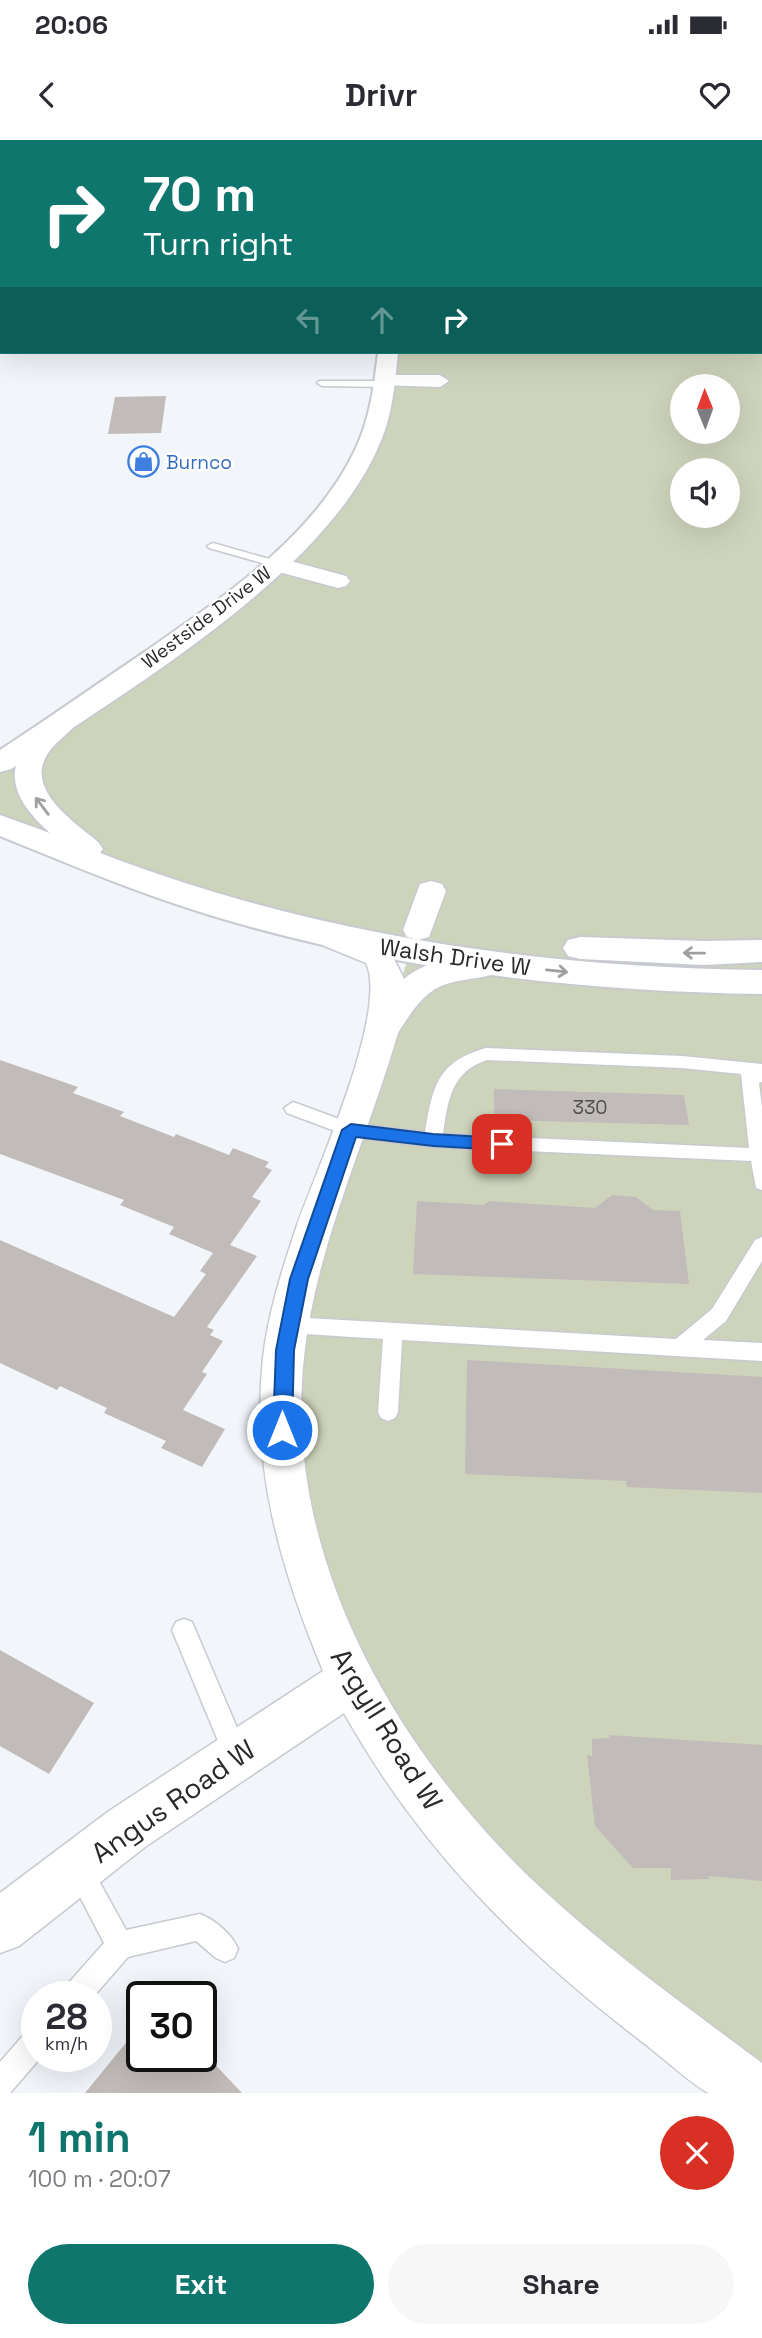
<!DOCTYPE html>
<meta charset="utf-8">
<style>
body{margin:0;font-family:"Space Grotesk",sans-serif;background:#f7f7f7;color:#2b2b33;height:100vh;display:flex;flex-direction:column;font-size:26px;white-space:nowrap}
*{box-sizing:border-box;margin:0}
p{font-size:23px;color:#7c7c81}
.icon{flex:none;width:38px;height:38px;fill:none;stroke:currentColor;stroke-width:2;stroke-linecap:round;stroke-linejoin:round}
.map{position:relative;height:1953px;overflow:hidden}
.side{display:flex;flex-direction:column;background:#fff;flex:1}
.side>*{flex:none}
.banner{position:absolute;left:0px;top:0px;width:763px;height:214px;box-shadow:0 7px 28px #0002;background:#0f766e;color:#fff;overflow:hidden}
.needle{width:46px;rotate:359deg}
.tools{position:absolute;left:670px;top:234px;display:grid;gap:14px}
.tools a{display:grid;place-items:center;width:70px;height:70px;border-radius:50%;background:#fff;box-shadow:0 7px 28px #0002;font-size:35px}
.speed{position:absolute;left:21px;top:1841px;display:flex;gap:14px;font-size:35px;font-weight:700;text-align:center}
.speed>*{display:grid;place-content:center;width:91px;height:91px;border-radius:50%;background:#fff;box-shadow:0 7px 28px #0002;line-height:1}
.speed small{font-size:18px;font-weight:400}
.speed .limit{border:4px solid #111;border-radius:10px;background:#fff;color:#111}
.pin{position:absolute;display:grid;place-items:center;width:60px;height:60px;color:#fff;margin:-30px;border-radius:14px;box-shadow:0 4px 10px #0006}
.me{position:absolute;width:77px;margin:-38px;rotate:0deg;stroke-linejoin:round;filter:drop-shadow(0 0 5px #0008)}
.turn{display:flex;align-items:center;gap:24px;height:147px;padding:0 28px;font-size:32px}
.turn .icon{width:91px;height:91px;stroke-width:2.5}
.turn b{display:block;font-size:49px;line-height:60px}
.lanes{display:flex;align-items:center;height:66px;padding:0 28px;background:#0003;justify-content:center;gap:35px;direction:ltr}
.lanes .off{opacity:.35}
.round{display:grid;place-items:center;flex:none;width:74px;height:74px;border-radius:37px;background:#f7f7f7}
.head{display:flex;align-items:center;justify-content:space-between;height:119px;padding:0 28px}
h1{font-size:42px;font-weight:700;line-height:52px;color:#0f766e}
.button{display:flex;gap:14px;margin-top:auto;padding:14px 28px}
.button a{flex:1;height:80px;border-radius:42px;background:#0f766e;color:#fff;font-size:28px;font-weight:700;line-height:80px;text-align:center}
.button a+a{background:#f7f7f7;color:#2b2b33}
.status{display:flex;justify-content:space-between;align-items:center;height:49px;padding:0 35px;background:#fff;direction:ltr}
.status svg{height:19px;fill:currentColor}
header{display:flex;justify-content:space-between;align-items:center;height:91px;padding:0 28px;background:#fff;font-size:32px;font-weight:700}
.map>svg:first-child{display:block}
.green{fill:#ced4bc;fill-rule:evenodd}
.building{fill:#c1bbb9}
.lines{fill:none;stroke-linecap:round;stroke-linejoin:round}
.service-casing{stroke:#c7cacf;stroke-width:3}
.minor-casing{stroke:#c7cacf;stroke-width:3}
.tertiary-casing{stroke:#c7cacf;stroke-width:4}
.secondary-casing{stroke:#c7cacf;stroke-width:4}
.path{stroke:#aeb1b5;stroke-width:2;stroke-dasharray:2.5 2.5;stroke-linecap:butt}
.service{fill:#fff;fill-rule:evenodd}
.minor{fill:#fff;fill-rule:evenodd}
.tertiary{fill:#fff;fill-rule:evenodd}
.secondary{fill:#fff;fill-rule:evenodd}
.rail-casing{stroke:#4e5052;stroke-width:3.5}
.rail{stroke:#fff;stroke-width:2.5;stroke-dasharray:7;stroke-linecap:butt}
.oneway{stroke:#9f9fa0}
.route{fill:#1a73e8;stroke:#114b97;stroke-width:2}
.labels{text-anchor:middle;stroke-width:5;stroke-linejoin:round;paint-order:stroke}
.far-shop-label{font-size:19px;fill:#366cbe;stroke:#fff;text-anchor:start}
.far-street-label{font-size:19px;fill:#292a2c;stroke:#fff}
.number-label{font-size:19px;fill:#4f4e4f}
.street-label{font-size:23px;fill:#292a2c;stroke:#fff}
.near-street-label{font-size:28px;fill:#292a2c;stroke:#fff}
</style>
<div class="status"><b>20:06</b><svg viewBox="0 0 49 12"><path d="M0 12V9h3v3zM5 12V6h3v6zM10 12V3h3v9zM15 12V0h3v12zM26 1h20v11H26zM47 4h2v5h-2z"/></svg></div>
<header><svg class="icon" aria-label="back" viewBox="0 0 24 24"><path d="M15 5l-7 7 7 7"/></svg>Drivr<svg class="icon" aria-label="heart" viewBox="0 0 24 24"><path d="M12 20l-8-8c-3-5 5-10 8-4 3-6 11-1 8 4z"/></svg></header>
<div class="map">
<svg width="762" height="1953" viewBox="0 0 762 1953">
<rect width="100%" height="100%" fill="#f2f6fb"/>
<path class="green" d="M762,164V1953L572,1811L350,1541L282,1268L351,990L413,804L320,786L0,685V623L239,456L358,326L388,212H761ZM682,247H728V292H682ZM682,331H728V376H682Z"/>
<path class="building" d="M166,256L161,293L108,294L115,257Z
M0,920L78,947L73,953L124,972L120,976L174,997L176,994L229,1015L233,1008L269,1022L265,1027L272,1030L252,1057L261,1061L230,1105L257,1116L207,1187L214,1190L210,1195L223,1201L202,1232L207,1234L183,1270L225,1289L202,1327L161,1308L166,1301L104,1273L107,1268L60,1246L57,1250L0,1223V1100L174,1177L206,1134L200,1131L213,1113L169,1094L174,1087L120,1065L124,1060L0,1014Z
M494,949L684,955L689,985L494,980Z
M612,1055L636,1057L653,1070L680,1071L689,1144L413,1134L417,1061L484,1065L489,1061L595,1068Z
M467,1220L762,1237V1353L627,1347L626,1341L465,1334Z
M0,1510L94,1563L49,1634L0,1606Z
M609,1595L762,1605V1741L710,1736L708,1739L671,1740V1728H633L595,1686L587,1615L592,1616V1599L609,1598Z
M142,1883V1916H207L242,1953H85Z"/>
<g class="lines">
<defs>
<path id="service" d="M661,0H667V2H661Z
M319,241H385L390,244L385,247L322,246L317,243Z
M213,403L280,422L282,424L276,427L209,408L207,406Z
M486,908L682,916L762,924V942L759,943L762,967V1050L756,1048L751,1021L433,1007L351,997L287,973L284,968L293,962L353,984L425,992C433,946 437,922 486,908ZM487,920L682,928L741,934L749,1008L443,994C448,960 451,932 487,920Z
M762,1097V1121L726,1181L703,1200L762,1203V1221L402,1200L398,1272L395,1278L388,1281L381,1278L378,1272L383,1199L290,1193L283,1191L280,1185L283,1179L290,1177L676,1199L712,1169L755,1100Z
M184,1479L192,1482L249,1616L246,1625L237,1628L228,1625L172,1490L176,1482Z
M79,1717L88,1721L126,1790L200,1774C215,1780 232,1794 238,1809L234,1818L225,1822L216,1818L196,1801L128,1817L93,1857H61L65,1847L104,1803L66,1730L70,1721Z
M37,1887V1916H42L10,1953H0V1922L27,1891Z"/>
<path id="minor" d="M761,15H762V23H761Z
M385,235H440L449,241L440,247L378,245L376,241Z
M276,417L346,436L350,441L346,446L338,448L268,429L265,424Z
M431,741L442,744L446,751L429,797L418,800L407,797L403,790L420,744Z
M333,788L389,809L404,839C427,819 479,807 508,815L513,823L508,831C446,848 437,830 398,893C367,1000 316,1105 304,1217C282,1418 398,1615 541,1748C610,1812 687,1867 762,1923V1953C747,1953 723,1953 709,1953C697,1949 655,1911 641,1901C519,1807 420,1709 344,1573L145,1707L19,1806L0,1813V1753L109,1671L323,1531C281,1429 251,1330 263,1218C268,1173 283,1127 297,1085C316,1031 389,871 366,823L322,805L317,798L322,791Z"/>
<path id="tertiary" d="M174,0H192L193,2H175Z
M378,212H398C395,246 392,279 377,310C321,434 140,542 29,617L11,629L0,632V610C49,578 97,544 146,511C223,457 313,398 355,310C370,279 374,246 378,212Z"/>
<path id="secondary" d="M66,570L76,573L80,579C71,593 55,601 47,615C25,651 76,683 98,702L103,709L100,713C313,795 535,827 762,830V854C580,851 399,831 223,779C147,757 74,726 0,696V675L50,693C14,661 0,631 35,592C45,583 53,574 66,570Z
M580,797L703,801L762,800V822L703,825L580,819L568,816L563,808L568,800Z"/>
</defs>
<use href="#service" class="service-casing"/>
<use href="#minor" class="minor-casing"/>
<use href="#tertiary" class="tertiary-casing"/>
<use href="#secondary" class="secondary-casing"/>
<path class="path" d="M363,0L366,2"/>
<use href="#service" class="service"/>
<use href="#minor" class="minor"/>
<use href="#tertiary" class="tertiary"/>
<use href="#secondary" class="secondary"/>
<defs>
<path id="rail" d="M425,0L429,2"/>
</defs>
<use href="#rail" class="rail-casing"/>
<use href="#rail" class="rail"/>
</g>
<defs><path id="oneway-shaft" d="M-6 0H5M1.5-3L5.5 0L1.5 3" fill="none" stroke-width="1.6" stroke-linecap="round" stroke-linejoin="round" transform="scale(1.75)"/></defs>
<g class="oneway">
<use href="#oneway-shaft" transform="translate(42 666) rotate(-127)"/>
<use href="#oneway-shaft" transform="translate(694 813) rotate(-179)"/>
<use href="#oneway-shaft" transform="translate(557 831) rotate(6)"/>
</g>
<path class="route" d="M351,984L433,994L502,998L510,1004L502,1010L433,1006L356,997L308,1139L294,1210L292,1290L289,1296L282,1298L275,1296L273,1290L276,1210L290,1139L342,990Z"/>
<defs>
<symbol id="shop-ring" viewBox="-11 -11 22 22"><circle r="9.5" fill="#fff" stroke="#3f7fe0" stroke-width="1.5"/><path d="M-5-2.5h2.3a2.7 3.5 0 0 1 5.4 0H5L5.5 6h-11ZM-1.5-2.5h3a1.5 2.3 0 0 0-3 0Z" fill="#3f7fe0"/></symbol>
</defs>
<g fill-rule="evenodd">
<use href="#shop-ring" x="126" y="304" width="35" height="35"/>
</g>
<g class="labels">
<g class="far-shop-label">
<text x="166" y="329">Burnco</text>
</g>
<g class="far-street-label">
<text transform="translate(206 477) rotate(-37)" y="7">Westside Drive W</text>
</g>
<g class="number-label">
<text x="590" y="974">330</text>
</g>
<g class="street-label">
<text transform="translate(455 817) rotate(8)" y="8">Walsh Drive W</text>
</g>
<g class="near-street-label">
<text transform="translate(387 1589) rotate(58)" y="10">Argyll Road W</text>
<text transform="translate(173 1661) rotate(-35)" y="10">Angus Road W</text>
</g>
</g>
</svg>
<div class="tools">
<a><svg class="needle" viewBox="-14 -14 28 28"><path d="M0-13l5 13h-10z" fill="#e53935"/><path d="M0 13l5-13h-10z" fill="#7c7c81"/></svg></a>
<a><svg class="icon" aria-label="sound" viewBox="0 0 24 24"><path d="M4 9h4l5-4v14l-5-4H4zM17 9q2 3 0 6"/></svg></a>
</div>
<div class="speed"><div>28<small>km/h</small></div><div class="limit">30</div></div>
<div class="pin" style="left:502px;top:1004px;background:#d93025"><svg class="icon" aria-label="arrive" viewBox="0 0 24 24"><path d="M6 21V4h12l-3 4 3 4H6"/></svg></div>
<svg class="me" style="left:282px;top:1290px" viewBox="-20 -20 40 40"><circle r="17" fill="#1a73e8" stroke="#fff" stroke-width="3"/><path d="M0-11L8 9 0 5-8 9z" fill="#fff"/></svg>
<div class="banner">
<div class="turn"><svg class="icon" aria-label="right" viewBox="0 0 24 24"><path d="M7 20v-9h11M14 6l5 5-5 5"/></svg><div><b>70 m</b>Turn right</div></div>
<div class="lanes"><svg class="icon off" aria-label="left" viewBox="0 0 24 24"><path d="M17 20v-9H6M10 6l-5 5 5 5"/></svg><svg class="icon off" aria-label="ahead" viewBox="0 0 24 24"><path d="M12 20V5M6 11l6-6 6 6"/></svg><svg class="icon" aria-label="right" viewBox="0 0 24 24"><path d="M7 20v-9h11M14 6l5 5-5 5"/></svg></div>
</div>
</div>
<section class="side">
<div class="head"><div><h1>1 min</h1><p>100 m · 20:07</p></div><a class="round" style="background:#d93025;color:#fff"><svg class="icon" aria-label="close" viewBox="0 0 24 24"><path d="M6 6l12 12M18 6L6 18"/></svg></a></div>
<div class="button"><a>Exit</a><a>Share</a></div>
</section>
